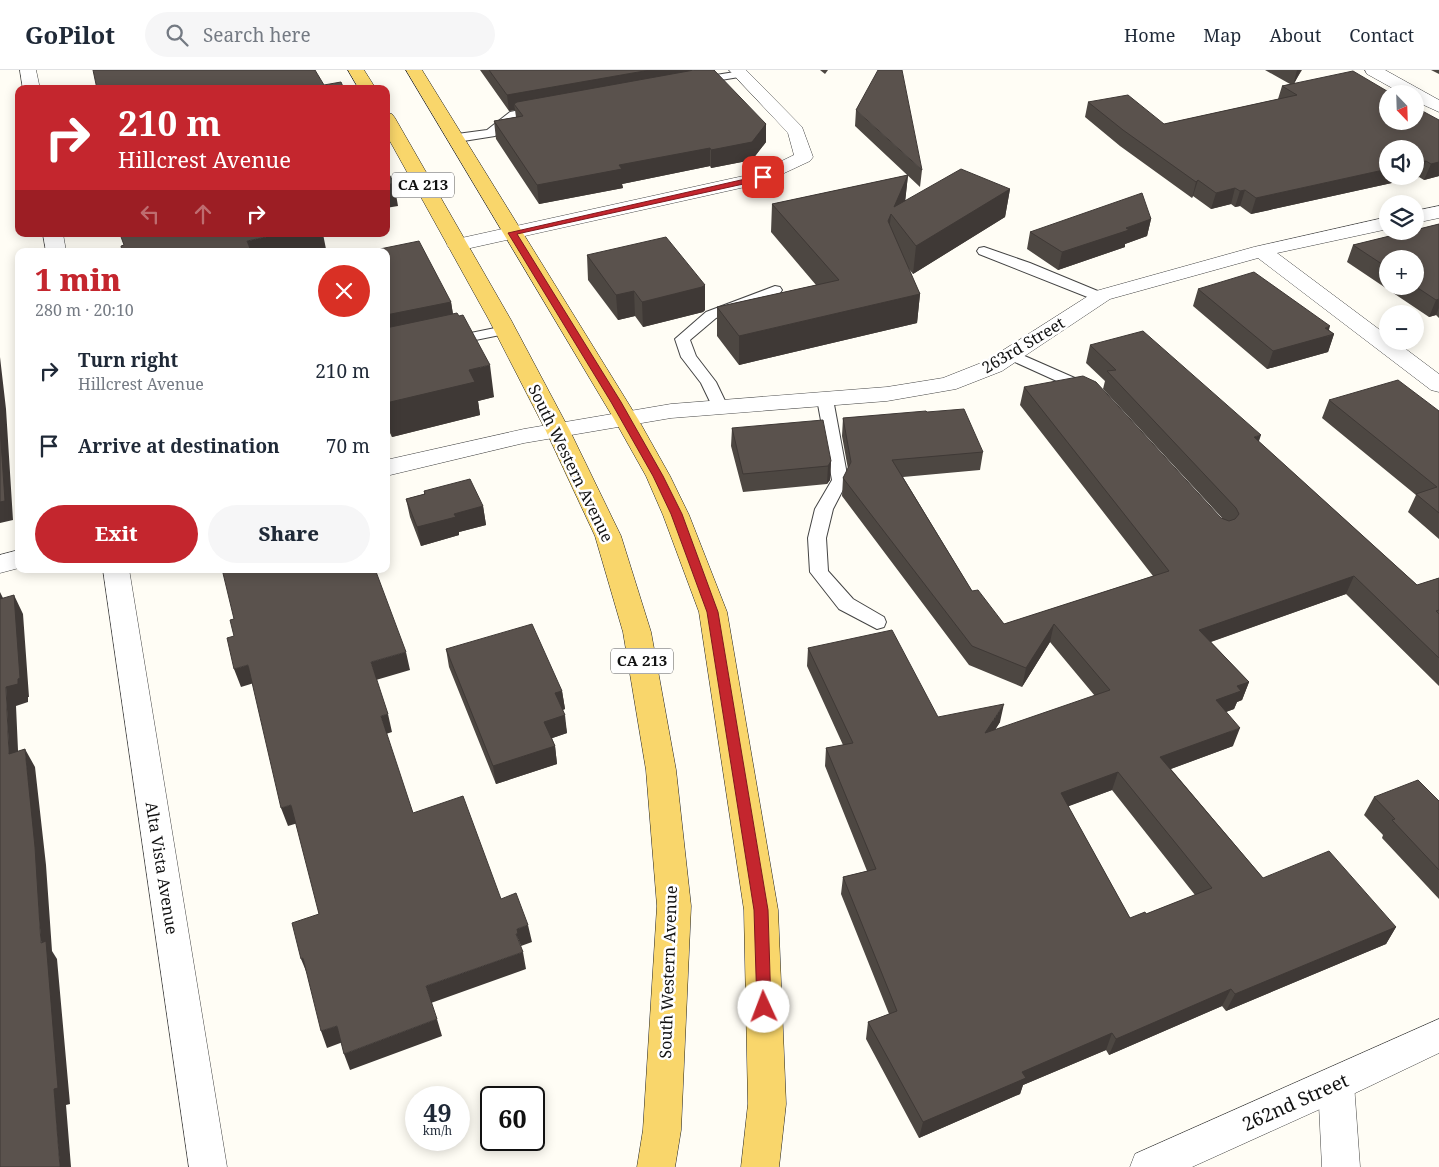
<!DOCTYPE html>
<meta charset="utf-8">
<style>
body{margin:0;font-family:"Noto Serif",serif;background:#f6f6f7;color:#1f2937;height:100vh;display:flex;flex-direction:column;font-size:19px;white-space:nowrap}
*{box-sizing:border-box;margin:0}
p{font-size:16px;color:#747a83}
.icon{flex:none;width:28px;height:28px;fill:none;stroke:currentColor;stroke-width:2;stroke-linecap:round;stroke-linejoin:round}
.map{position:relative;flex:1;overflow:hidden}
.details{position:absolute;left:15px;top:178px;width:375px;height:325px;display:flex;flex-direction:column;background:#fff;border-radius:10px;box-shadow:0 2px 12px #0003}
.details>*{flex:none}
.guide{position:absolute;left:15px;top:15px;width:375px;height:152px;border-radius:10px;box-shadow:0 2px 12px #0003;background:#c4262e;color:#fff;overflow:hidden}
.needle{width:32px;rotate:157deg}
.fabs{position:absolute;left:1379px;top:15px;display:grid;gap:10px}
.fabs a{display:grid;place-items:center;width:45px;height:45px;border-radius:50%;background:#fff;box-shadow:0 2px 12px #0003;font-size:25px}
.speed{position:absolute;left:405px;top:1016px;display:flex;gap:10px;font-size:25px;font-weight:700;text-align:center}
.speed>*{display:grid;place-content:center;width:65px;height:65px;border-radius:50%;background:#fff;box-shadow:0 2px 12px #0003;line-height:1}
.speed small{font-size:12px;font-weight:400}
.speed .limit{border:2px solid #111;border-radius:8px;background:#fff;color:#111}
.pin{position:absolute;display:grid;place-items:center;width:42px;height:42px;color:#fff;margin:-21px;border-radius:10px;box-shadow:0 2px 8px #0006}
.me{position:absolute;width:55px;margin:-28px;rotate:358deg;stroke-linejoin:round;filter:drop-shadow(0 0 4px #0008)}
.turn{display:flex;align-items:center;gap:18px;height:105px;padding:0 20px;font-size:22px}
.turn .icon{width:65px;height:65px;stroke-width:2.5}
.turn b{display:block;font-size:35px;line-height:42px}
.lanes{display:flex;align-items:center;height:48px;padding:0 20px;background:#0003;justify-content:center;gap:25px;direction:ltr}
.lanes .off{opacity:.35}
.round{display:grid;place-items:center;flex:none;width:52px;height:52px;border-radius:26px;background:#f6f6f7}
.headline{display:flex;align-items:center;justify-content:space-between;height:85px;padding:0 20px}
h1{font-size:30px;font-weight:800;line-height:38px;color:#c4262e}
.primary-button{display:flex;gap:10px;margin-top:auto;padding:10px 20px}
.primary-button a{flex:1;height:58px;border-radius:30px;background:#c4262e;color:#fff;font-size:20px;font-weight:800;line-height:58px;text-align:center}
.primary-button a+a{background:#f6f6f7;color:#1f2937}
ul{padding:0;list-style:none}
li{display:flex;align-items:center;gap:15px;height:75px;padding:0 20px}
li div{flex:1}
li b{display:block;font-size:19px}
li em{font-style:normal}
header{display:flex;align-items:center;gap:30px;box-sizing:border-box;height:70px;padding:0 25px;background:#fff;border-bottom:1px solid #e0e1e3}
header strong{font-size:24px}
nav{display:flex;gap:28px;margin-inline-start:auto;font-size:18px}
.search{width:350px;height:45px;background:#f6f6f7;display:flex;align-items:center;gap:12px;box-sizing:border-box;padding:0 18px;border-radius:28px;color:#747a83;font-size:19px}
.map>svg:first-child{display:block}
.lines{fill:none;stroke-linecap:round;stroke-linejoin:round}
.service-casing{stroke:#444;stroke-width:2}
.minor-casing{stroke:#444;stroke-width:1}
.tertiary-casing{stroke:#444;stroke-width:1}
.primary-casing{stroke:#222;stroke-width:1}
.service{fill:#fff;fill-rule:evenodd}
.minor{fill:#fff;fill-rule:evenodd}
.tertiary{fill:#fff;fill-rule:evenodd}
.primary{fill:#f9d66b;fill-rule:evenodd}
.wall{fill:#4d4742;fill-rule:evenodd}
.shaded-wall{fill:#3f3936}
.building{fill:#5a524d;stroke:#3f3936;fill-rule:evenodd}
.route{fill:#c4262e;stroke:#7f191e}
.labels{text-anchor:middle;stroke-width:5;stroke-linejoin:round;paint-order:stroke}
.shield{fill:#fff;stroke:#585858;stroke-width:1}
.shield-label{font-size:15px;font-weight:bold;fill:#111}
.street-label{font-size:16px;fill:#111;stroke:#fff}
.near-street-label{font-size:19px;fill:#111;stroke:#fff}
</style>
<header>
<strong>GoPilot</strong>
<div class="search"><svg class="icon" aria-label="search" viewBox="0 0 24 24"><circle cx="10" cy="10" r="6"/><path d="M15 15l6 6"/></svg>Search here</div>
<nav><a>Home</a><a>Map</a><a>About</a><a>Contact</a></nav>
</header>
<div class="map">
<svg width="1439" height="1097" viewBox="0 0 1439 1097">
<rect width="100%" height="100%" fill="#fffdf5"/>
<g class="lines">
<defs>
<path id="service" d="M741,1L747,4L745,6L697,14L691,11L697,8Z
M539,36L545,40L543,43L518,48L495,66L457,72L451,68L457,64L487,60L510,42Z
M984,177L1030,193L1105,224L1107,227L1105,230H1095L979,184L977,181L979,178Z
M775,216L780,217L782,220L780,223L716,248L690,270L696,286L716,312L728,337L726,340H714L701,313L681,287L675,269L706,242Z
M505,256L510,257L512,260L510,263L451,275L446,274L444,271L446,268Z
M1011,280L1093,316L1095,319L1093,322H1081L1006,288L1003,285L1006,282Z
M825,324L831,326L833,329L848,410L833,439L826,468L828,501L853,529L884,547L886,552L884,557L877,559L839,539L810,502L808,468L815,439L832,410L817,329L819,326Z"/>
<path id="minor" d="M20,0H36L40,19H23Z
M729,0H746L802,57L813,87L810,91L763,113L457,181L450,179L447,175L450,171L457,169L757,103L794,85L788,63Z
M1365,0H1385L1439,30V42L1415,31V24H1403L1367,4Z
M1439,136V148L1415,153V141Z
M1388,147V159L1277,183L1388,266V271H1395L1439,304V322L1431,320L1258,188L1110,229L1002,301L956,319L887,331L671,348L524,373L386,406V390L524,359L671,334L887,317L943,308L986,291L1096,221L1254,177Z
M43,164H63L66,181H46Z
M19,480V498L0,503V485Z
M103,499H129L227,1097H189Z
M1336,997L1349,1002L1354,1014L1360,1097H1322L1318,1014L1323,1002Z"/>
<path id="tertiary" d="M1439,949V983L1349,1026L1192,1097H1130L1135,1084Z"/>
<path id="primary" d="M348,0H364L376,19H359Z
M406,0H422L638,349L670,406L689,445L727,542L778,840L786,1034L779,1097H741L748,1034L744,840L699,542L663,445L646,406L614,349Z
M386,43L392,44L395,48L511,250L570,361L621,466L651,562L676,700L691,836L681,1060L675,1097H637L643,1060L657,836L646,700L623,562L595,466L546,361L489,250L386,64Z"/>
</defs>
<use href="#service" class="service-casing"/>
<use href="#minor" class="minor-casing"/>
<use href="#tertiary" class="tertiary-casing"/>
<use href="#primary" class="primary-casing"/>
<use href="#service" class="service"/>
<use href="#minor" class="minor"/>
<use href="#tertiary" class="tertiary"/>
<use href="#primary" class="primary"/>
</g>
<path class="wall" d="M480,0H691L766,54V72L752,90L711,98L710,96L622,114L623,118L539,134L496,69L494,51L516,47L515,40L509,41Z
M820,0H828L825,4Z
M1265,0H1302L1294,13L1439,50V106L1424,110L1419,107L1251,144L1240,136L1235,137L1231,134L1211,139L1193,126L1192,128L1120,76L1085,47L1088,32L1164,54L1278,29L1282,16L1290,14Z
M1431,0H1439V4Z
M856,40L922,100L920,117L855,56Z
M908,105L905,131L1010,119L1005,147L913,204L908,198L920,224L917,253L739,295L717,266V237L816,215L771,162L772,134Z
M1151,149L1147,166L1125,174V177L1058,200L1027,179L1030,162Z
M1439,154V248L1436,245L1429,247L1347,192L1353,175ZM1388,189L1415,216H1388Z
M386,181L451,232L453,244L494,327L478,331L480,345L392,367L389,361L386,362Z
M587,185L705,240L703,242L643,257L635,246L618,250L588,210Z
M1198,219L1329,260L1334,264L1328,282L1267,299L1193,236Z
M1090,275L1259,372L1417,515L1439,508V616L1346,524L1211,572L1249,612L1242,630L1237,632L1234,639L1226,642L1233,676L1171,699L1263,808L1396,857L1386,874L1226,941L1222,936L1109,985L1106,980L1023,1015L1020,1024L919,1068L866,969L868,952L889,944L841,824L843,807L867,801L825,696L826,678L843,675L807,596L808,578L938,647L1000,652L995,660L1095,626L1050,572L1022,617L969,595L842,426L843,408L848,399L842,366L843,348L927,342L983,382L980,400L903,407L972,521L1004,554L1153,506L1020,335L1024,317L1221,448L1223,449L1103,319L1105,311L1086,293ZM1112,720L1195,825L1146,844L1130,848L1068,736Z
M1329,330L1439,341V469L1408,442L1416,425L1322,348Z
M732,358L831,391L830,410L827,414L743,422L731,376Z
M424,421L483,436L486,455L459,462V465L421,476L410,447L406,429L424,424Z
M446,579L562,621L565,639L563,640L567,663L552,668L555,676L557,694L496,714L449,597Z
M1374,727L1439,731V829L1382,768L1383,765L1364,745Z"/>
<path class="shaded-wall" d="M650,0H691V8L514,34L515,40L509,41L507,25Z
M1297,0H1301L1293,16Z
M766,54V72L752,90L711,98V80Z
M710,78V96L622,114L623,118L539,134L537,115L619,95Z
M1426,91L1419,107L1251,144L1256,128L1388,99V106H1415V93Z
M1439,92V106L1424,110L1431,94Z
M908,105L905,133L894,137Z
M1198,110L1193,126L1192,128L1196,112Z
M394,113L398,136L386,138V115Z
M1235,118L1231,134L1211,139L1216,123Z
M1010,119L1005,147L913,204L916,176Z
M1245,120L1240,136L1235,137L1240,121Z
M891,144L888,171V151Z
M1151,149L1147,166L1125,174V177L1058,200L1062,182Z
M281,164H323L326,179L313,181H250L247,171Z
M705,215V240L703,242L643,257L642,232Z
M634,221L635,246L618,250L616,225Z
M920,224L917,253L739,295V266Z
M1439,229V238L1436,245L1429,247L1436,230Z
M451,232L456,264L386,278V245Z
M1330,256L1327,267L1334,264L1328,282L1267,299L1273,281L1325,258Z
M0,287L6,339L13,450L0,453Z
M490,295L494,327L478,331L480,345L392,367L386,341V333L469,300Z
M386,347L389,361L386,362Z
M1261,365L1255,383L1254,367Z
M831,391L830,410L827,414L828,396Z
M483,436L486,455L459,462V465L421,476L417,457L454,444Z
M1354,506L1346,524L1193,578L1199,560Z
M0,522L5,532L0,538Z
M14,525L23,544L29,627H28V632L16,636L19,702L9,684L6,617Z
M1054,554L1050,572L1022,617L1026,598Z
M406,582L410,600L376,610L371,592Z
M248,595L254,613L241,617L234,599Z
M1249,612L1242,630L1237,632L1234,639L1209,648L1216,630L1237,616Z
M562,621L565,639L557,641L555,623Z
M1004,634L1000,652L981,681L985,663Z
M388,644L392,662L386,664L381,646Z
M565,645L567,663L547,670L544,652Z
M1240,658L1233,676L1154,705L1160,687Z
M555,676L557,694L496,714L493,696Z
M25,679L35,697L46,795L52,881L57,889L70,1034L66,1035L71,1097H60Z
M1118,702L1112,720L1056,741L1061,723Z
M291,735L298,753L288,756L281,738Z
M528,855L532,872L521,876L516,864L517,859Z
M1396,857L1386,874L1226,941L1235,924Z
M523,882L526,899L431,933L426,916Z
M303,888L308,906L301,889Z
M1231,919L1222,936L1109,985L1116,969Z
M437,949L442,966L350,1000L344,984Z
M337,956L343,972L327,978L321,961Z
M1112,963L1106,980L1023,1015L1020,1024L919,1068L923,1052L1022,1002Z"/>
<path class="building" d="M93,0H315L324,15L341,12L344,19H97Z
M489,0H650L507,25Z
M694,0H714L766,54L752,72L711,80L710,78L619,95L622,99L537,115L494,51L523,46L514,34L517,32Z
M878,0H902L922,100L856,40Z
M1353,1L1392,24H1388V51H1415V37L1439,50V92L1431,94L1426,91L1415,93V79H1388V99L1256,128L1245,120L1240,121L1235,118L1216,123L1198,110L1196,112L1123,60L1088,32L1128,25L1164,54L1297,25L1282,16Z
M386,99L394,113L386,115Z
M961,99L1010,119L916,176L891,144L888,151L920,224L739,266L717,237L839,210L772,134L908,105L894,137Z
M1142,123L1151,149L1126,158L1129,160L1062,182L1030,162Z
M1439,154V229L1436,230L1415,216V189H1388V198L1353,175L1410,161H1415V160Z
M120,164H281L247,171L251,181H122L121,176L124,175Z
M666,167L705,215L702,217L642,232L634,221L616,225L587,185Z
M419,171L451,232L386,245V181H370Z
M1254,202L1330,256L1325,258L1334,264L1273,281L1198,219Z
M457,243L459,246L463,245L490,295L469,300L475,312L386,333V258Z
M1143,261L1261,365L1254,367L1417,515L1439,508V540L1436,541L1439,544V588L1354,506L1199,560L1249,612L1237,616L1241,621L1216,630L1240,658L1160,687L1263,808L1329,781L1396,857L1235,924L1231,919L1116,969L1112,963L1022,1002L1026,1008L923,1052L868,952L897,941L843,807L876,799L826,678L853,673L808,578L892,560L938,647L1004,634L985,663L1110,620L1054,554L1026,598L972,576L843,408L851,392L843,348L926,341L927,342L964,339L983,382L892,390L972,521L978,520L1004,554L1169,501L1024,317L1083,306L1096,312L1221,448L1229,451L1235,449L1239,444L1236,438L1107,301L1116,300L1090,275ZM1118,702L1212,818L1146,844L1145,842L1130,848L1061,723Z
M1398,310L1439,341V443L1416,424L1437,417L1329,330Z
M823,350L831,391L828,396L743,404L732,358Z
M0,357L5,431L0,432Z
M470,409L483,436L454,444L456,447L417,457L406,429L425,424L424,421Z
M222,499H375L406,582L371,592L388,644L381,646L413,743L463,726L501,829L516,823L528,855L517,859L518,864H516L523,882L426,916L437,949L344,984L337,956L321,961L303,888L301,889L292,853L319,844L291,735L281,738L248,595L234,599L227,568L234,566L230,550L234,549Z
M14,525L20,608L18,609V614L6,617L9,684L25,679L35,777L41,873L46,871L58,1018L54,1019L60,1097H0V529Z
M532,554L562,621L555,623L565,645L544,652L555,676L493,696L446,579Z
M1418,710L1439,731V800L1392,750L1395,749L1374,727Z"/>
<path class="route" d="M763,105L767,107L766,109L517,164L621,332L663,406L682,444L718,542L768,840L771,937L769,941L764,943L759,941L757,937L754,840L707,542L671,444L653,406L611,332L508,163Z"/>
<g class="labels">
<g class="shield">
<rect x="392" y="102.5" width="62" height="25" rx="4"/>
<rect x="611" y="578.5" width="62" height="25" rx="4"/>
</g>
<g class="shield-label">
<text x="423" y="120">CA 213</text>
<text x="642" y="596">CA 213</text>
</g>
<g class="street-label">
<text transform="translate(1023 275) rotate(-31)" y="6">263rd Street</text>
<text transform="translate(571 393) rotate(64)" y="6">South Western Avenue</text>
<text transform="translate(162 798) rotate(81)" y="6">Alta Vista Avenue</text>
<text transform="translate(668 902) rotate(-88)" y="6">South Western Avenue</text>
</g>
<g class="near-street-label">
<text transform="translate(1295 1032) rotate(-24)" y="7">262nd Street</text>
</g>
</g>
</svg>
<div class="fabs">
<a><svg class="needle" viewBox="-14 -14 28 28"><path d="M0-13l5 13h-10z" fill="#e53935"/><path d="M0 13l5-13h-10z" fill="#747a83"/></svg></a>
<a><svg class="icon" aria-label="sound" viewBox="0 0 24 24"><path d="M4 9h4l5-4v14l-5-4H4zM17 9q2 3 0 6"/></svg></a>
<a><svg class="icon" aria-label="layers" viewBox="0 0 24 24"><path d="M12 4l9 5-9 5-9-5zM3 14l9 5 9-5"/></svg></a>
<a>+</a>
<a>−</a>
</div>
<div class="speed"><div>49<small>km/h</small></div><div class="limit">60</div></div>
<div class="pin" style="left:763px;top:107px;background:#d93025"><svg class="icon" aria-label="arrive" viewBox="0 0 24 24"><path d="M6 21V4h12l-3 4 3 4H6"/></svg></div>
<svg class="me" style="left:764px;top:937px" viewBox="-20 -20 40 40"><circle r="19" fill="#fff"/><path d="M0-13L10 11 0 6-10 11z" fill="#c4262e"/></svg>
<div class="guide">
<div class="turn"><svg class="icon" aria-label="right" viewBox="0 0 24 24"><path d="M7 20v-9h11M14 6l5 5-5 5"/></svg><div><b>210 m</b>Hillcrest Avenue</div></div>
<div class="lanes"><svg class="icon off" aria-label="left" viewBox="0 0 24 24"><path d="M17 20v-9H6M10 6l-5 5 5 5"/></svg><svg class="icon off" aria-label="ahead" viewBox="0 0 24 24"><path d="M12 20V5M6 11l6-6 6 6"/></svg><svg class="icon" aria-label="right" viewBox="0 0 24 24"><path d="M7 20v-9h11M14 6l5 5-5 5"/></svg></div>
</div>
<section class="details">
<div class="headline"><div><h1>1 min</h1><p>280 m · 20:10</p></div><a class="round" style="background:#d93025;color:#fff"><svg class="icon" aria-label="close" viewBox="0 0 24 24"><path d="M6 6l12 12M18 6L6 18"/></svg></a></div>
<ul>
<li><svg class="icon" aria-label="right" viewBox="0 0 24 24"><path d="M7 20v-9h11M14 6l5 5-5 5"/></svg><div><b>Turn right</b><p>Hillcrest Avenue</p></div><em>210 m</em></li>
<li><svg class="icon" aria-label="arrive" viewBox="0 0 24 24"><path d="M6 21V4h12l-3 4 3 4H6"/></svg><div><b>Arrive at destination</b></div><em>70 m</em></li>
</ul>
<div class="primary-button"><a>Exit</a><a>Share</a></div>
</section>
</div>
